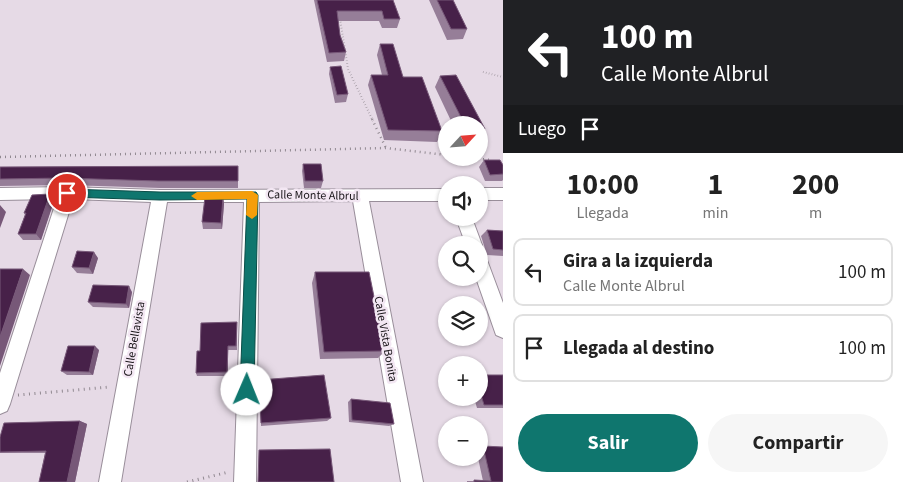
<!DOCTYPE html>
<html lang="es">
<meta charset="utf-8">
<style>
body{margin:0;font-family:"Source Sans 3",sans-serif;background:#f6f6f6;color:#222;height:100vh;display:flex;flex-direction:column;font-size:19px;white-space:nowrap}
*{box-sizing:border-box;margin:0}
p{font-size:16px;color:#767676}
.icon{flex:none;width:28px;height:28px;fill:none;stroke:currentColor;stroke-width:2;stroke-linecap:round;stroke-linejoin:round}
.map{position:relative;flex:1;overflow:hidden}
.side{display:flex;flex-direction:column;background:#fff;width:400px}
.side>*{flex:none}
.banner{background:#202124;color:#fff;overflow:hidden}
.needle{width:32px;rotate:64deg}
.fabs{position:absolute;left:438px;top:116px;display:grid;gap:10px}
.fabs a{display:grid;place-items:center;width:50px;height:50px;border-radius:50%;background:#fff;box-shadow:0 1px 4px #0004;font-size:25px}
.pin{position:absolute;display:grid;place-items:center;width:42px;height:42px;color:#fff;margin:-21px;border:2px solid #fff;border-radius:50%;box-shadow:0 1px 5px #0007}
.me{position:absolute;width:55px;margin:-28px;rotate:1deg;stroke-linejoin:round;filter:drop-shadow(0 0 4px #0008)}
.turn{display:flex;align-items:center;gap:18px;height:105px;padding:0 15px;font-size:22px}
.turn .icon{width:65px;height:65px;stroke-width:2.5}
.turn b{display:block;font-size:35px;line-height:42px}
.then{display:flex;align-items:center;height:48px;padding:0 15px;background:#0003;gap:10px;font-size:19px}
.eta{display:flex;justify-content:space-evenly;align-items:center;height:85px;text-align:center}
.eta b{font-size:30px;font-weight:700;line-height:35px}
.action{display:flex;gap:10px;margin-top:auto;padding:10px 15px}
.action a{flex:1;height:58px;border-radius:30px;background:#0f766e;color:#fff;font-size:20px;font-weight:700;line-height:58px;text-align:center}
.action a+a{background:#f6f6f6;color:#222}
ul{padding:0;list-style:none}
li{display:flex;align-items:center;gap:15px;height:68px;margin:0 10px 8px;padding:0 5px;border:2px solid #e0e0e0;border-radius:10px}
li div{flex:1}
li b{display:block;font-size:19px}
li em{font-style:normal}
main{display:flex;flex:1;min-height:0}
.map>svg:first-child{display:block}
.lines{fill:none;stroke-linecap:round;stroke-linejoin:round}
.minor-casing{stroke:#998e9a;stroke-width:2}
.path-far2{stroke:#908890;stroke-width:2;stroke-dasharray:0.5 2.5;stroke-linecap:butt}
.path-far1{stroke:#908890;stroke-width:2.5;stroke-dasharray:1 4;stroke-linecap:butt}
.path{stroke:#908890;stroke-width:3;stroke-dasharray:1 4.5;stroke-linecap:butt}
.minor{fill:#fff;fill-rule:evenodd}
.wall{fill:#967e98}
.shaded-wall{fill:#775878}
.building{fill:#472149;stroke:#775878}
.route{fill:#0f766e;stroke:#0a4d48}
.slow{fill:#f59e0b}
.labels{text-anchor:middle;stroke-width:5;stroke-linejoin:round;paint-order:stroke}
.street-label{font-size:12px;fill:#191519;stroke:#f3e7f3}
</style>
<main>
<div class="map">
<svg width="503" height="482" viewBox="0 0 503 482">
<rect width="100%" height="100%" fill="#e6dae6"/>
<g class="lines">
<defs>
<path id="minor" d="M67,187L160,190L446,189V201H369L423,482H401L353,201L259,202L256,482H234L244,202H167L121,482H99L151,202L73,199L10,404L7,411L0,414V373L57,199L0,200V188Z
M479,188H503V200H479Z
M456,218H472L482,245L480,250L479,245H466Z
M479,253L485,255L487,260L503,303V338L496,335L476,278H479Z"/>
</defs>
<use href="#minor" class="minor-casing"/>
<path class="path-far2" d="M340,19L348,69L373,121
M483,72L503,77"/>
<path class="path-far1" d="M372,119L386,148
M0,157L386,148L446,155
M468,158L492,160"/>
<path class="path" d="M18,395L110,387
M187,482L229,472"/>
<use href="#minor" class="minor"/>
</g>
<path class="wall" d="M314,0H393L400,19L397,28H382L379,21H338L340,35L346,52L344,61L327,62Z
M429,0H453L467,29L463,39L447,40Z
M380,44L442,131L437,142L384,140L368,85L371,75H382L377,55Z
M330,67L348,94L346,102L335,103L329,74Z
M440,76L485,129L479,139V125H453L435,87Z
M484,160L503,165V180L502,181H485L479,167Z
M303,164L323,181L321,188H304L302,171Z
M238,166V188H160L67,185L0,186V167Z
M223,197L224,204L222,229H203L202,222Z
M54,201L41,240H23L18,234L25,215L24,213Z
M487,230L503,231V256L487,255L481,236Z
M98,258L93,274L77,273L72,267Z
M315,272L385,351L378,358L320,359L312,283Z
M132,292L129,308L93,307L88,302Z
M237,327V350H228V376H197L196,373L200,351Z
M99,350L93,375H67L61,371Z
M479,375H503V408H477L474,398H479Z
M259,380L331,418L327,421L261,426Z
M351,399L394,424L389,426L349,422L348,402Z
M80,421L87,424L75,482H39L45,453H0V437Z
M483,446L503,482H467V481H483L478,458H479V447Z"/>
<path class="shaded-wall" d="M50,194L54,201L41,240L36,234Z
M223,197L224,204L222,229L221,223Z
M0,205L6,212L0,228Z
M94,252L98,258L93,274L89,268Z
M23,269L30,275L0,366V337Z
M129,286L132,292L129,308L126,304Z
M95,346L99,350L93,375L89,372Z
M228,346V376L227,372Z
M80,421L87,424L75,482H67Z"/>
<path class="building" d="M317,0H393L400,19H384L382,11H337L340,35L346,52L329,53Z
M437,0H453L467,29H451Z
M380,44H393L403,77H422L442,131L388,130L371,75H388Z
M341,66L348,94L337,95L330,67Z
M456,75L485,129L479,130V125H465L440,76Z
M484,160H500L503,165V174L490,175Z
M303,164H321L323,181H305Z
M238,166V181H158L63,178L0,179V167Z
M50,194L36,234H18L26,213H24L32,195Z
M205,197H223L221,223L202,222Z
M487,230L503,231V250L493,249Z
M77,251L94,252L89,268L72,267Z
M0,269H23L0,337Z
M315,272H369L385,351L324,352Z
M93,285L129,286L126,304L88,302Z
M237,322L236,346H228L227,372L196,373L197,351H200L201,323Z
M68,346H95L89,372L61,371Z
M324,375L331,418L261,423L259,380Z
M479,375H503V405H484L479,388Z
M351,399L390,403L394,424L352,420Z
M80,421L67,482H39L46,451L0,452V437L4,423Z
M483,446L503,447V482H474V480L491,481Z
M330,449L334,482H258L259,450Z"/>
<path class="route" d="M67,189L160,192H256L258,195L254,390L252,395L247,397L242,395L240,390L247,199L160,200L67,197L62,193Z"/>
<path class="slow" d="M252,191L258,195L257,215L252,219L246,215L247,199L197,200L191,196L197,192Z"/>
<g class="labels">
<g class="street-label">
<text transform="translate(313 195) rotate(1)" y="4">Calle Monte Albrul</text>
<text transform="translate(134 339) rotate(-80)" y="4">Calle Bellavista</text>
<text transform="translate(386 339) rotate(80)" y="4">Calle Vista Bonita</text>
</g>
</g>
</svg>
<div class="fabs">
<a><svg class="needle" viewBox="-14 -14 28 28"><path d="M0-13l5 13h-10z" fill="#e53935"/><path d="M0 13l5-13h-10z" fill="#767676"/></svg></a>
<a><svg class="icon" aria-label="sound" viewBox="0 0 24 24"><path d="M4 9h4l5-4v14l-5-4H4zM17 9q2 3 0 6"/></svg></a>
<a><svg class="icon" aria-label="search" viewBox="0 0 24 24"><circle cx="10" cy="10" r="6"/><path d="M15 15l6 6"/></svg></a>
<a><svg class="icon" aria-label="layers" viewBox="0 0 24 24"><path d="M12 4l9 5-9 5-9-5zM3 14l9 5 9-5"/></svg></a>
<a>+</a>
<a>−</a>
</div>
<div class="pin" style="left:67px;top:193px;background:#d93025"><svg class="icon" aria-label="arrive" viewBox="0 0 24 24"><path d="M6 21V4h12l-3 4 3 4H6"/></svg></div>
<svg class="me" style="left:247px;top:390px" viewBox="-20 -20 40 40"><circle r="19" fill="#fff"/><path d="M0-13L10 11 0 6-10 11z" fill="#0f766e"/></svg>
</div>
<section class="side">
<div class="banner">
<div class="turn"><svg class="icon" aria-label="left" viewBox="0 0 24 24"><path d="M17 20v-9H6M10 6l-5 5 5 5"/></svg><div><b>100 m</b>Calle Monte Albrul</div></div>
<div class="then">Luego<svg class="icon" aria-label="arrive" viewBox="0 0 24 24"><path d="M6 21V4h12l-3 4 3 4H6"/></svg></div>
</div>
<div class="eta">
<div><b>10:00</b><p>Llegada</p></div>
<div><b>1</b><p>min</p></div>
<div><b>200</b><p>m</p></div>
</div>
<ul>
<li><svg class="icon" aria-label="left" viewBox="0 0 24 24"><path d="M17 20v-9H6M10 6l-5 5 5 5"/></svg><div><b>Gira a la izquierda</b><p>Calle Monte Albrul</p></div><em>100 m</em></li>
<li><svg class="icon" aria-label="arrive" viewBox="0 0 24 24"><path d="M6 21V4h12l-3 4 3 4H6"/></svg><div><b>Llegada al destino</b></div><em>100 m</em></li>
</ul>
<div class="action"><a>Salir</a><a>Compartir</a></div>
</section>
</main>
